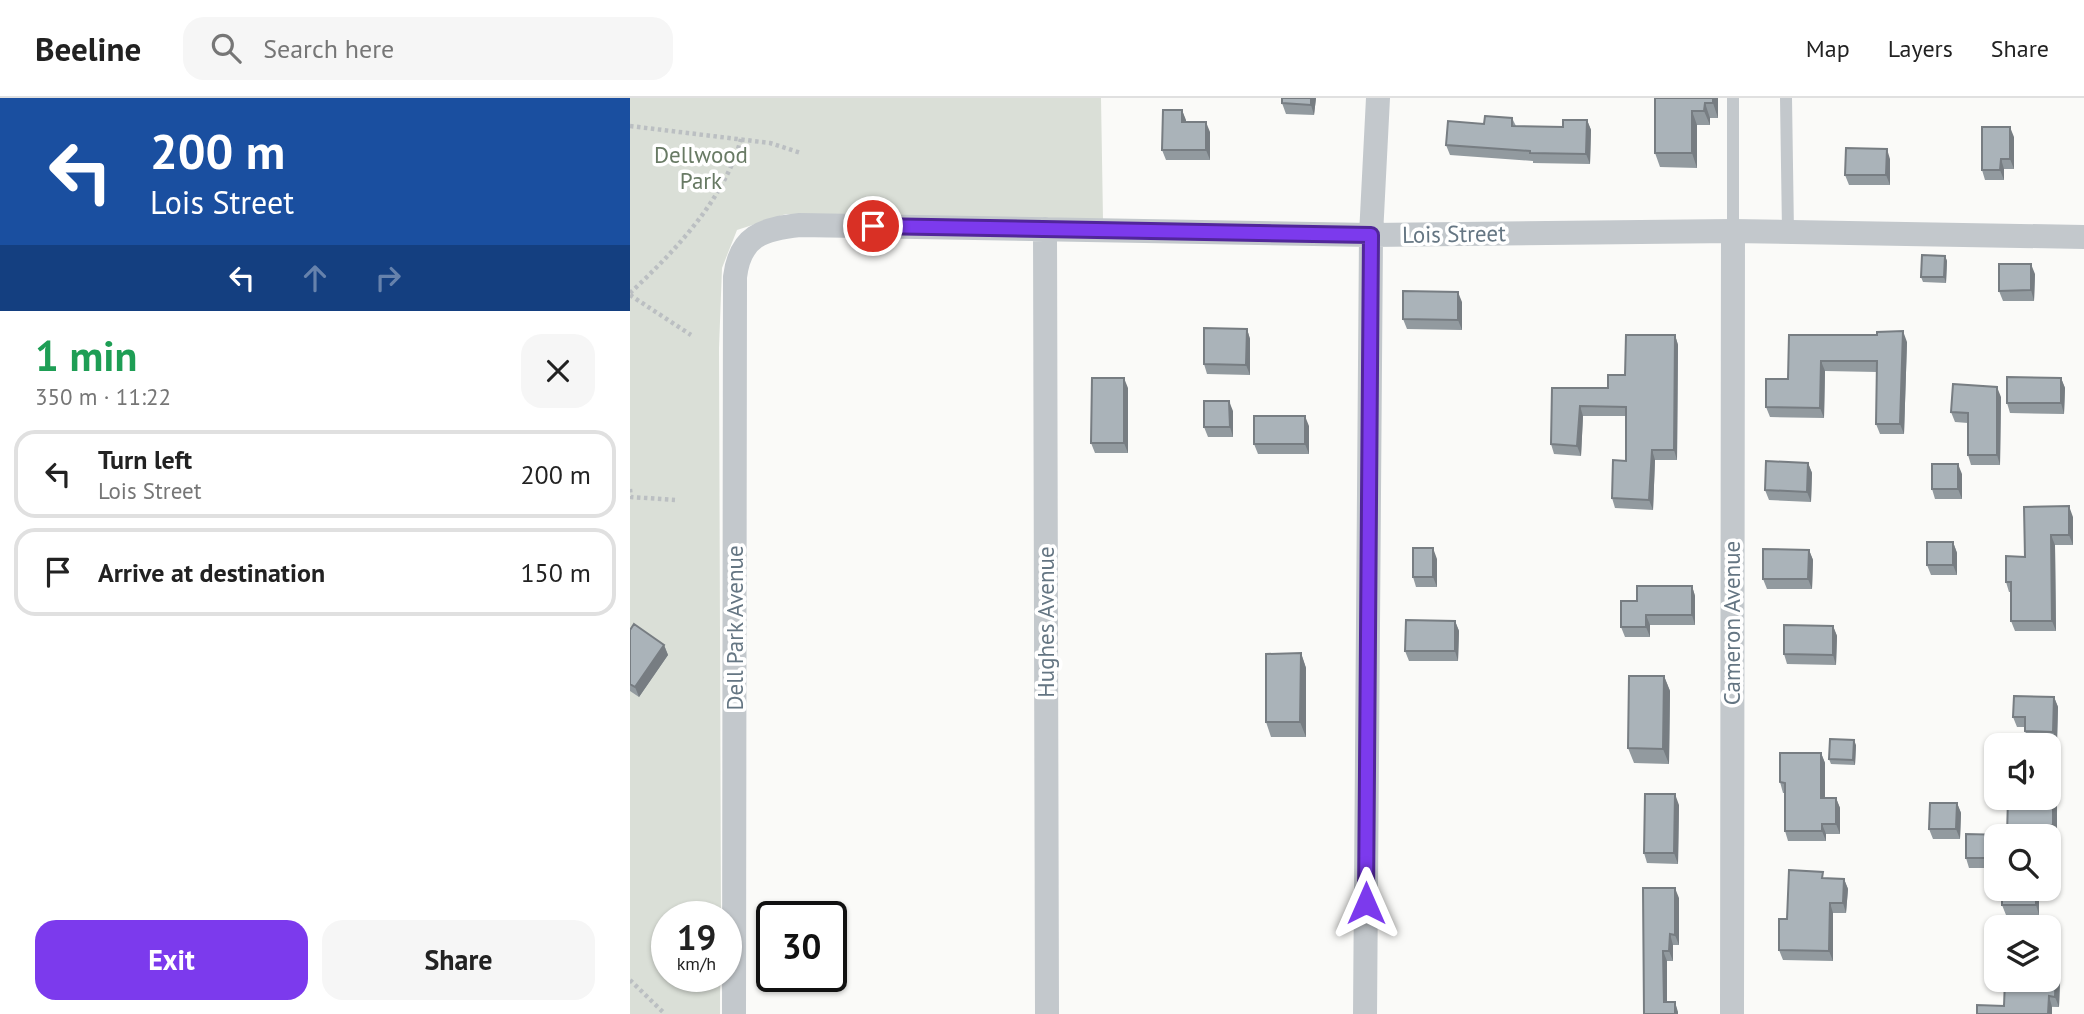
<!DOCTYPE html>
<meta charset="utf-8">
<style>
body{margin:0;font-family:"PT Sans",sans-serif;background:#f6f6f6;color:#222;height:100vh;display:flex;flex-direction:column;font-size:26px;white-space:nowrap}
*{box-sizing:border-box;margin:0}
p{font-size:23px;color:#767676}
.icon{flex:none;width:38px;height:38px;fill:none;stroke:currentColor;stroke-width:2;stroke-linecap:round;stroke-linejoin:round}
.map{position:relative;flex:1;overflow:hidden}
.details{display:flex;flex-direction:column;background:#fff;width:630px}
.details>*{flex:none}
.hud{background:#1a4fa0;color:#fff;overflow:hidden}
.fabs{position:absolute;left:1354px;top:635px;display:grid;gap:14px}
.fabs a{display:grid;place-items:center;width:77px;height:77px;border-radius:14px;background:#fff;box-shadow:0 2px 5px #0004;font-size:35px}
.speed{position:absolute;left:21px;top:803px;display:flex;gap:14px;font-size:35px;font-weight:700;text-align:center}
.speed>*{display:grid;place-content:center;width:91px;height:91px;border-radius:50%;background:#fff;box-shadow:0 2px 5px #0004;line-height:1}
.speed small{font-size:18px;font-weight:400}
.speed .limit{border:4px solid #111;border-radius:10px;background:#fff;color:#111}
.pin{position:absolute;display:grid;place-items:center;width:60px;height:60px;color:#fff;margin:-30px;border:4px solid #fff;border-radius:50%;box-shadow:0 2px 7px #0007}
.me{position:absolute;width:77px;margin:-38px;rotate:0deg;stroke-linejoin:round;filter:drop-shadow(0 0 5px #0008)}
.turn{display:flex;align-items:center;gap:24px;height:147px;padding:0 35px;font-size:32px}
.turn .icon{width:91px;height:91px;stroke-width:2.5}
.turn b{display:block;font-size:49px;line-height:60px}
.lanes{display:flex;align-items:center;height:66px;padding:0 35px;background:#0003;justify-content:center;gap:35px;direction:ltr}
.lanes .off{opacity:.35}
.round{display:grid;place-items:center;flex:none;width:74px;height:74px;border-radius:21px;background:#f6f6f6}
.headline{display:flex;align-items:center;justify-content:space-between;height:119px;padding:0 35px}
h1{font-size:42px;font-weight:600;line-height:52px;color:#1e9e55}
.button{display:flex;gap:14px;margin-top:auto;padding:14px 35px}
.button a{flex:1;height:80px;border-radius:21px;background:#7c3aed;color:#fff;font-size:28px;font-weight:600;line-height:80px;text-align:center}
.button a+a{background:#f6f6f6;color:#222}
ul{padding:0;list-style:none}
li{display:flex;align-items:center;gap:21px;height:88px;margin:0 14px 10px;padding:0 21px;border:4px solid #e0e0e0;border-radius:21px}
li div{flex:1}
li b{display:block;font-size:26px}
li em{font-style:normal}
header{display:flex;align-items:center;gap:42px;box-sizing:border-box;height:98px;padding:0 35px;background:#fff;border-bottom:2px solid #e0e0e0}
header strong{font-size:33px}
nav{display:flex;gap:38px;margin-inline-start:auto;font-size:24px}
.search{width:490px;height:63px;background:#f6f6f6;display:flex;align-items:center;gap:18px;box-sizing:border-box;padding:0 24px;border-radius:21px;color:#767676;font-size:26px}
main{display:flex;flex:1;min-height:0}
.map>svg:first-child{display:block}
.green{fill:#dadfd7}
.lines{fill:none;stroke-linecap:round;stroke-linejoin:round}
.path{stroke:#bbbfc2;stroke-width:4.5;stroke-dasharray:3.5 3.5;stroke-linecap:butt}
.service{stroke:#c3c8cc;stroke-width:12}
.minor{stroke:#c3c8cc;stroke-width:24}
.wall{fill:#929a9f}
.shaded-wall{fill:#777d82}
.building{fill:#aab3b9;stroke:#777d82;stroke-width:2}
.route-casing{stroke:#51269a;stroke-width:18}
.route{stroke:#7c3aed;stroke-width:12}
.labels{text-anchor:middle;stroke-width:7;stroke-linejoin:round;paint-order:stroke}
.park-label{font-size:23px;fill:#687a64;stroke:#fff}
.street-label{font-size:23px;fill:#657683;stroke:#fff}
</style>
<header>
<strong>Beeline</strong>
<div class="search"><svg class="icon" aria-label="search" viewBox="0 0 24 24"><circle cx="10" cy="10" r="6"/><path d="M15 15l6 6"/></svg>Search here</div>
<nav><a>Map</a><a>Layers</a><a>Share</a></nav>
</header>
<main>
<section class="details">
<div class="hud">
<div class="turn"><svg class="icon" aria-label="left" viewBox="0 0 24 24"><path d="M17 20v-9H6M10 6l-5 5 5 5"/></svg><div><b>200 m</b>Lois Street</div></div>
<div class="lanes"><svg class="icon" aria-label="left" viewBox="0 0 24 24"><path d="M17 20v-9H6M10 6l-5 5 5 5"/></svg><svg class="icon off" aria-label="ahead" viewBox="0 0 24 24"><path d="M12 20V5M6 11l6-6 6 6"/></svg><svg class="icon off" aria-label="right" viewBox="0 0 24 24"><path d="M7 20v-9h11M14 6l5 5-5 5"/></svg></div>
</div>
<div class="headline"><div><h1>1 min</h1><p>350 m · 11:22</p></div><a class="round"><svg class="icon" aria-label="close" viewBox="0 0 24 24"><path d="M6 6l12 12M18 6L6 18"/></svg></a></div>
<ul>
<li><svg class="icon" aria-label="left" viewBox="0 0 24 24"><path d="M17 20v-9H6M10 6l-5 5 5 5"/></svg><div><b>Turn left</b><p>Lois Street</p></div><em>200 m</em></li>
<li><svg class="icon" aria-label="arrive" viewBox="0 0 24 24"><path d="M6 21V4h12l-3 4 3 4H6"/></svg><div><b>Arrive at destination</b></div><em>150 m</em></li>
</ul>
<div class="button"><a>Exit</a><a>Share</a></div>
</section>
<div class="map">
<svg width="1454" height="916" viewBox="0 0 1454 916">
<rect width="100%" height="100%" fill="#fafaf8"/>
<path class="green" d="M0,0H471L473,122L156,116L107,132L92,170L89,250L91,819H37V878L90,879V916H0Z"/>
<g class="lines">
<path class="path" d="M0,28L140,45L171,55
M0,195C45,153 94,102 111,41
M0,197L61,237
M0,391L1,399L45,402
M0,882L35,916"/>
<path class="service" d="M1156,0L1158,134
M1103,133V0"/>
<path class="minor" d="M415,131L417,916
M104,916L105,179C110,138 132,131 170,127L741,137L1103,133L1454,139
M735,916L741,137L748,0
M1102,916L1103,133"/>
</g>
<path class="wall" d="M686,0L684,17L656,16L652,5Z
M1025,0H1088V20H1080V27H1067V70L1030,69L1025,55Z
M552,12L556,24L580,34V62H536L532,52Z
M882,20L886,28L933,29L957,22L961,32L960,66L903,65V63L820,57L816,47L854,26Z
M1384,39V71H1374V82H1355L1352,72Z
M1260,61V87H1219L1215,77Z
M1315,158L1317,163L1316,185L1293,184L1291,179Z
M1405,176L1404,203H1373L1369,193Z
M832,204V232L777,231L773,221Z
M617,231L620,241V277L577,276L574,266Z
M1045,237L1048,247L1047,362H1025L1023,412L985,410L982,400L996,363V318H953L951,358L924,356L921,346L922,290H978Z
M1159,237L1277,244L1274,336H1250L1246,326L1247,274L1195,273L1194,320L1140,319L1136,309L1158,281Z
M1431,280L1435,290L1434,316L1380,315L1377,305Z
M498,290V355H465L461,345Z
M1371,299L1370,367H1341L1338,357V325L1325,324L1321,314Z
M603,313V339H578L574,329Z
M679,328V356H628L624,346Z
M1178,365L1182,375L1181,404L1139,402L1135,392Z
M1332,376V401H1305L1302,391Z
M1443,419V447H1425L1426,533H1385L1381,523V494H1379L1376,484L1395,459Z
M1323,444L1327,455V477H1301L1297,467Z
M1179,452L1183,462L1182,491H1137L1133,481Z
M807,461V489H786L783,479Z
M1062,488L1065,498V527H1020V539H995L991,529L1007,503Z
M825,523L829,533L828,563H779L775,553Z
M1203,528L1207,538L1206,567L1157,566L1154,556Z
M0,532L34,547L38,557L9,599L0,593Z
M671,555L676,570V639H641L636,624Z
M1034,578L1040,593L1039,666L1004,665L998,650Z
M1424,599L1428,609L1427,644H1399L1395,633V629H1387L1383,619Z
M1226,647L1225,667L1201,666L1199,661Z
M1191,655L1195,665V700H1206L1210,710V736H1196V743H1158L1155,733V695H1153L1150,684Z
M1419,694H1423L1427,704V737H1410V738H1367V770H1339L1336,760V736L1377,737L1378,700H1419Z
M1327,705L1331,715L1330,741H1303L1299,731Z
M1049,707L1048,766L1017,765L1014,755Z
M1195,780L1214,781L1218,791L1216,815H1203V863L1153,862L1149,852L1157,821Z
M1372,791H1409V817H1376L1372,807Z
M1049,800V847H1043V863H1037V904H1045L1048,916H1014Z
M1426,872L1430,882L1429,909L1374,908Z"/>
<path class="shaded-wall" d="M681,0H686L684,17L681,7Z
M1083,0H1088V20L1083,5Z
M1075,5L1080,20V27L1074,13Z
M552,12L556,22V34L552,24Z
M1062,13L1067,27V70L1062,55Z
M957,22L961,32L960,66L956,56Z
M576,24L580,34V62L576,52Z
M1380,29L1384,39V71L1380,61Z
M1257,51L1260,61V87L1256,77Z
M1371,61L1374,71V82L1370,72Z
M1315,158L1317,163L1316,185L1314,179Z
M1401,166L1405,176L1404,203L1401,192Z
M828,194L832,204V232L828,222Z
M617,231L620,241V277L616,267Z
M1273,233L1277,244L1274,336L1270,326Z
M1045,237L1048,247L1047,362L1044,352Z
M1191,263L1195,273L1194,320L1190,310Z
M494,280L498,290V355L494,345Z
M1431,280L1435,290L1434,316L1431,305Z
M1367,289L1371,299L1370,367L1367,357Z
M599,303L603,313V339L600,329Z
M950,308L953,318L951,358L947,348Z
M675,318L679,328V356L675,346Z
M1022,352L1025,362L1023,412L1019,402Z
M1178,365L1182,375L1181,404L1177,394Z
M1328,366L1332,376V401L1328,391Z
M1439,408L1443,419V447L1439,437Z
M1421,437L1425,447L1426,533L1422,523Z
M1323,444L1327,455V477L1323,467Z
M803,450L807,461V489L803,479Z
M1179,452L1183,462L1182,491L1178,481Z
M1062,488L1065,498V527L1062,517Z
M1016,517L1020,527V539L1016,529Z
M825,523L829,533L828,563L825,553Z
M1203,528L1207,538L1206,567L1203,557Z
M34,547L38,557L9,599L5,589Z
M671,555L676,570V639L670,624Z
M1034,578L1040,593L1039,666L1033,651Z
M1424,599L1428,609L1427,644L1423,634Z
M1224,642L1226,647L1225,667L1223,662Z
M1191,655L1195,665V710L1191,700Z
M1423,694L1427,704V737L1423,727Z
M1045,696L1049,707L1048,766L1044,755Z
M1206,700L1210,710V736L1206,726Z
M1327,705L1331,715L1330,741L1326,731Z
M1192,726L1196,736V743L1192,733Z
M1406,727L1410,737V738H1406Z
M1214,781L1218,791L1216,815L1213,805Z
M1045,790L1049,800V847L1045,837Z
M1406,791H1409V817L1406,807Z
M1200,805L1203,815V863L1199,853Z
M1040,836L1043,847V863L1039,853Z
M1033,853L1037,863V914L1034,904Z
M1426,872L1430,882L1429,909L1425,899Z
M1419,898L1422,909V916H1418Z
M1045,904L1048,914V916H1045Z"/>
<path class="building" d="M652,0H681V7L652,5Z
M1025,0H1083V5H1075L1074,13H1062V55H1025Z
M533,12H552V24H576V52H532Z
M855,18L882,20V28L933,29V22H957L956,56L900,55V53L816,47L818,23L854,26Z
M1352,29H1380V61H1371L1370,72H1352Z
M1216,50L1257,51L1256,77H1215Z
M1292,157L1315,158L1314,179H1291Z
M1369,166H1401V192L1369,193Z
M773,193L828,194V222L773,221Z
M574,230L617,231L616,267L574,266Z
M1273,233L1270,326H1246L1247,263H1191L1190,310L1136,309V281H1158L1159,237H1247V234Z
M996,237H1045L1044,352H1022L1019,402L982,400L983,362L996,363V309L950,308L947,348L921,346L922,290H978V277H995Z
M1377,279L1431,280V305H1377Z
M462,280H494V345H461Z
M1323,286L1367,289V357H1338V315L1321,314Z
M574,303H599L600,329H574Z
M624,318H675V346H624Z
M1136,363L1178,365L1177,394L1135,392Z
M1302,366H1328V391H1302Z
M1439,408V437H1421L1422,523H1381V484H1376V458L1395,459L1394,409Z
M1297,444H1323V467H1297Z
M783,450H803V479H783Z
M1133,451L1179,452L1178,481H1133Z
M1007,488H1062V517H1016V529H991V503H1007Z
M776,522L825,523V553H775Z
M4,526L34,547L5,589L0,586V532Z
M1154,527L1203,528V557L1154,556Z
M671,555L670,624H636V556Z
M999,578H1034L1033,651L998,650Z
M1384,598L1424,599L1423,634L1395,633V619H1383Z
M1200,641L1224,642L1223,662L1199,661Z
M1150,655H1191V700H1206V726H1192V733H1155V685L1150,684Z
M1419,694H1423V727H1406V738H1367V760H1336V736L1377,737L1378,700H1419Z
M1015,696H1045L1044,755H1014Z
M1300,705H1327L1326,731H1299Z
M1159,772L1193,774L1192,780L1214,781L1213,805H1200L1199,853L1149,852V821H1157Z
M1013,790H1045V837L1040,836L1039,853H1033L1034,904H1045V916H1014Z
M1372,791H1406V807H1372Z
M1419,872H1426L1425,899L1419,898L1418,916H1347V907L1374,908L1375,882H1419Z"/>
<g class="lines">
<defs>
<path id="route" d="M243,128L741,137L736,805"/>
</defs>
<use href="#route" class="route-casing"/>
<use href="#route" class="route"/>
</g>
<g class="labels">
<g class="park-label">
<text x="71" y="65">Dellwood<tspan x="71" dy="26">Park</tspan></text>
</g>
<g class="street-label">
<text transform="translate(824 136) rotate(-1)" y="8">Lois Street</text>
<text transform="translate(416 524) rotate(-90)" y="8">Hughes Avenue</text>
<text transform="translate(1102 525) rotate(-90)" y="8">Cameron Avenue</text>
<text transform="translate(105 530) rotate(-90)" y="8">Dell Park Avenue</text>
</g>
</g>
</svg>
<div class="fabs">
<a><svg class="icon" aria-label="sound" viewBox="0 0 24 24"><path d="M4 9h4l5-4v14l-5-4H4zM17 9q2 3 0 6"/></svg></a>
<a><svg class="icon" aria-label="search" viewBox="0 0 24 24"><circle cx="10" cy="10" r="6"/><path d="M15 15l6 6"/></svg></a>
<a><svg class="icon" aria-label="layers" viewBox="0 0 24 24"><path d="M12 4l9 5-9 5-9-5zM3 14l9 5 9-5"/></svg></a>
</div>
<div class="speed"><div>19<small>km/h</small></div><div class="limit">30</div></div>
<div class="pin" style="left:243px;top:128px;background:#d93025"><svg class="icon" aria-label="arrive" viewBox="0 0 24 24"><path d="M6 21V4h12l-3 4 3 4H6"/></svg></div>
<svg class="me" style="left:736px;top:805px" viewBox="-20 -20 40 40"><path d="M0-17L14 15 0 8-14 15z" fill="#7c3aed" stroke="#fff" stroke-width="4"/></svg>
</div>
</main>
